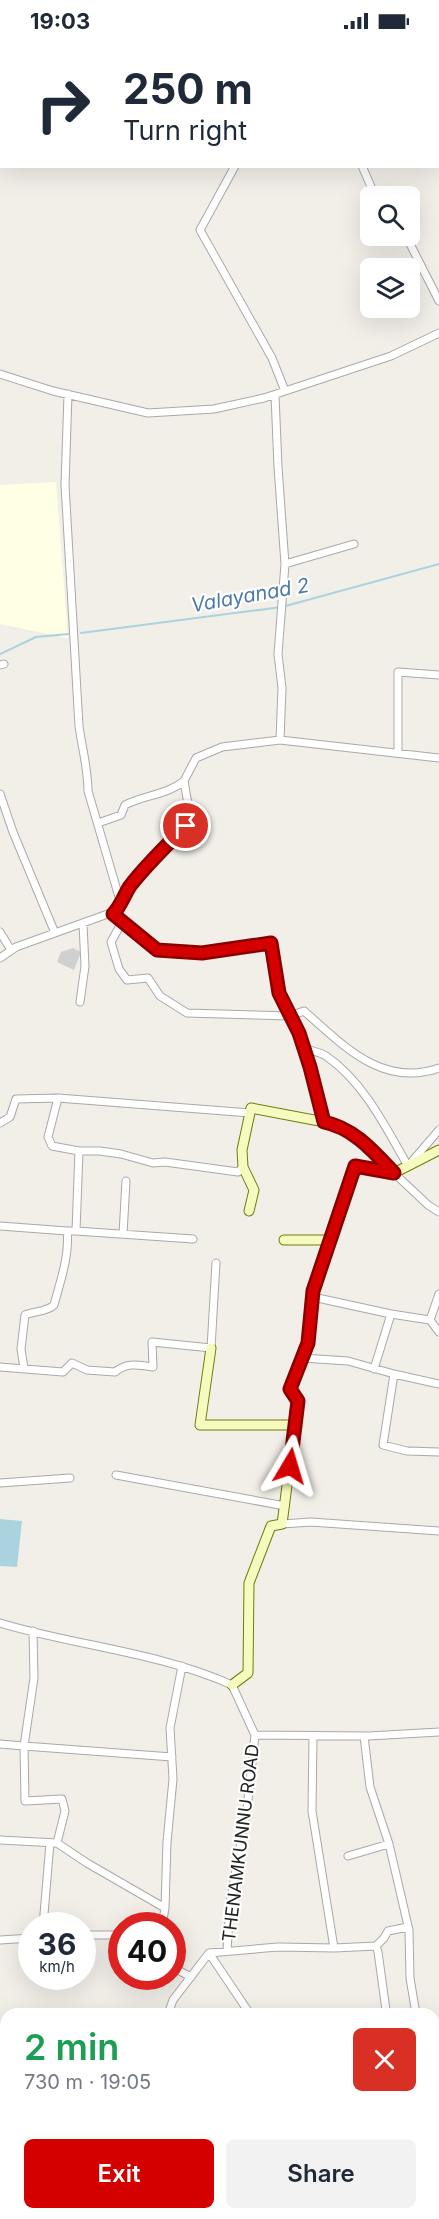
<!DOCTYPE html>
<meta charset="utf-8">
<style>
body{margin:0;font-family:Inter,sans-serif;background:#f2f2f3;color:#1f2937;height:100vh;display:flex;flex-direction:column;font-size:22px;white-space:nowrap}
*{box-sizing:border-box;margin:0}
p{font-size:20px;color:#747a83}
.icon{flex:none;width:33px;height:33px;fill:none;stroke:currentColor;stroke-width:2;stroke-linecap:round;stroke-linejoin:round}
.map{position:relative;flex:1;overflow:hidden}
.side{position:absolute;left:0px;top:1966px;width:440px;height:212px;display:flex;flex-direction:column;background:#fff;border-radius:18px 18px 0 0;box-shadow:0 6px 24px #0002}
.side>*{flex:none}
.top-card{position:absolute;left:0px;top:0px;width:440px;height:126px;box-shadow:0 6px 24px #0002;background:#fff;color:#1f2937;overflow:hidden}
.fabs{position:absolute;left:360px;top:144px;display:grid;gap:12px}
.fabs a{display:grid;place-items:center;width:60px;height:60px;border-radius:9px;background:#fff;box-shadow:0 6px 24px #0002;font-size:30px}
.speed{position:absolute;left:18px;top:1870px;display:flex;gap:12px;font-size:30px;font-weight:700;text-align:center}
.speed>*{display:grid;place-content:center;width:78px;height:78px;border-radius:50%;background:#fff;box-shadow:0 6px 24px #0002;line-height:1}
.speed small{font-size:15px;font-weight:400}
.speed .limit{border:9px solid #d22;background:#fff;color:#111}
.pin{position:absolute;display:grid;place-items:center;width:51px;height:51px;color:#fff;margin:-26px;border:3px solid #fff;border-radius:50%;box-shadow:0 2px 6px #0007}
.me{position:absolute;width:66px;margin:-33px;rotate:7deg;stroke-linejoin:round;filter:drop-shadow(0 0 4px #0008)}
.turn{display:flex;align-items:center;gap:21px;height:126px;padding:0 24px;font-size:27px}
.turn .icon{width:78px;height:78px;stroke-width:2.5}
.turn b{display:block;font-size:42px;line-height:51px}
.round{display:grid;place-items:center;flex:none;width:63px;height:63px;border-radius:9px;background:#f2f2f3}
.overview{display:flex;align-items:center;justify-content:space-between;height:102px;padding:0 24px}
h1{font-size:36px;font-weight:600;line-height:45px;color:#1e9e55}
.primary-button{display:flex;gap:12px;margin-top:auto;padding:12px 24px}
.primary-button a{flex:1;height:69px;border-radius:9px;background:#d40000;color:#fff;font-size:24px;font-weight:600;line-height:69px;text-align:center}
.primary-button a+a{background:#f2f2f3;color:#1f2937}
.status{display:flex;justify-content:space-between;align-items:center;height:42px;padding:0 30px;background:#fff;direction:ltr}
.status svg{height:16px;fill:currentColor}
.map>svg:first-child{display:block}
.education{fill:#ffffe5}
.religious{fill:#d0d0d0}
.water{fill:#aad3df}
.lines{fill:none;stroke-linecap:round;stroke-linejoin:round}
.stream{stroke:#aad3df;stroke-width:2}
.street-casing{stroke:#a9a9a9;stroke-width:9}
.secondary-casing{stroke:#707d05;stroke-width:11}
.street{stroke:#fff;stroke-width:7}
.secondary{stroke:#f7fabf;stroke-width:9}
.route-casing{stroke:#8a0000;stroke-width:15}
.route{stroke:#d40000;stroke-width:10}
.labels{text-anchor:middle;stroke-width:4.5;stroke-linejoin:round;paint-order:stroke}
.street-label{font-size:18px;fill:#222;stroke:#fff}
.water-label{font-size:20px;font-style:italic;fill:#4a7aab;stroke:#fff}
</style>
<div class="status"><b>19:03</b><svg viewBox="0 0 49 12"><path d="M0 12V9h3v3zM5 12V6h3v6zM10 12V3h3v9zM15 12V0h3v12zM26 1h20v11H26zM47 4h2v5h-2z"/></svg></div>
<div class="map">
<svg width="439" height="2177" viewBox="0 0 439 2177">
<rect width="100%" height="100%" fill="#f2efe9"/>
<path class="education" d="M56,440L68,596L0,582V443Z"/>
<path class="religious" d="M73,906L81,910L74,928L57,920L61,910Z"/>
<path class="water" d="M0,1477L22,1479L17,1525L0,1524Z
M0,2106L6,2117V2172H167L178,2177H0Z"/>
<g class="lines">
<path class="stream" d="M81,591L282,565L439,522
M0,612L36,595L68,592"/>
<defs>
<path id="street" d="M97,0L98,2
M373,2L374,0
M235,124L200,188L272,316L285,349
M362,124L372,147L373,154
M406,194L439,259
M0,332L53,349L148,371L214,367L264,356L391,314L439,291
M68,352L65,443L79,684C82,706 88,727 88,749L121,862
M275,353L278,425L285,522L278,612L282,646L280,698
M285,522L354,502
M0,623L4,622
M398,711V630L439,633
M0,752L13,790L55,891
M98,781L121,773L125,763C144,753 167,753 184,739
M113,872L157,908L202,911L271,901L279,951L299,991L310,1025L324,1080
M122,880L111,900L119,927L127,938L148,936L160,954L187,971L290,974L304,969C343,1003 382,1046 439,1026
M0,890L11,908
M0,916L16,905L116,869L131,842L157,812L186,784L189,768L184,739L196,716L222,705L280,698L439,716
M80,960L85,924L83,882
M304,1006C311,1009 320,1010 326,1014C364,1040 386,1086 408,1124L439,1088
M58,1056L250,1071
M0,1081L10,1075L16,1057L58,1056L48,1095L52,1104L79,1109
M394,1131L428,1163L439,1170
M0,1184L67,1189
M76,1189L193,1197
M123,1192L126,1139
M313,1255L391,1272
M430,1278L439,1252
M302,1316L348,1319L394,1332L383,1403L407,1409L439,1410
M0,1325L63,1330L72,1321L87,1328L115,1330C127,1320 138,1323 153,1325L152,1300L211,1306L216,1221
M24,1326L21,1307L25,1273C34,1269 47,1270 54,1263C60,1240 70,1213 67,1189H76L79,1109H100L121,1112L153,1121L165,1120L238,1130L243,1125
M374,1327L391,1272L430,1278L439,1290
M394,1332L439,1342
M116,1433L285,1464
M0,1441L70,1436
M282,1482L311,1480L439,1489
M0,1581C77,1604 158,1610 232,1643L255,1693L369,1694L439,1690
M33,1589L34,1636L24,1704L172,1715
M364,1694L370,1745L389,1802L409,1888L410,1936L416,1972
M0,1702L24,1704L25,1759L62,1757L65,1769L57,1801
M0,1798L57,1801L87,1821L165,1866L167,1800L173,1737L170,1686L182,1624
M348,1814L389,1802
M43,1884L50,1801
M162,1884L165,1866
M82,1893H122
M0,1898L32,1896
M376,1904L384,1896L388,1889L408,1885
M334,1906L376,1904L378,1910L386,1968L384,1972
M227,1909L230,1861L247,1767L255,1693
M209,1911L250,1972
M172,1925L191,1935
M168,1972L173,1958L209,1911L278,1905L334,1906L312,1769L313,1694
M434,2046L439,2098
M248,2172L254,2177
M341,2172L350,2177
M223,2177L225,2172
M392,2177L394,2172"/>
<path id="secondary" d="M394,1131L439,1108
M284,1198H330
M211,1306L200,1383H295
M232,1643L248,1631L249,1541L271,1484L282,1482L298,1359L289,1347L308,1301L313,1249L355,1124L394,1131L362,1098L335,1082L251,1066L242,1108L243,1125L254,1148L249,1169
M0,2091L6,2098
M434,2117L439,2118"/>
</defs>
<use href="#street" class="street-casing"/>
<use href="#secondary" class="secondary-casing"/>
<use href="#street" class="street"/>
<use href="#secondary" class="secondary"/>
</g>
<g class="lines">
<defs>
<path id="route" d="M186,784C167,803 147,822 130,844C124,853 121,864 113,872L157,908L202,911L271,901L279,951L299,991L310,1025L324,1080C354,1086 374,1110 394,1131L355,1124L313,1249L308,1301L290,1347L298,1359L290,1424"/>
</defs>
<use href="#route" class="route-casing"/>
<use href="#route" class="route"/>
</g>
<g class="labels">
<g class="street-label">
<text transform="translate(241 1801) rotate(-83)" y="6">THENAMKUNNU ROAD</text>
</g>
<g class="water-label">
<text transform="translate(250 553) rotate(-10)" y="7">Valayanad 2</text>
</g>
</g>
</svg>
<div class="fabs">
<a><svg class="icon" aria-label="search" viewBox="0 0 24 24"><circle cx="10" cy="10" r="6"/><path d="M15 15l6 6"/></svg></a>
<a><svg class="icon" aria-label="layers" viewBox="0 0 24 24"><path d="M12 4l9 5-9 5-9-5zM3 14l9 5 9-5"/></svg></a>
</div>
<div class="speed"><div>36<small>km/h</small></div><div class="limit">40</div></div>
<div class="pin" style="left:186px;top:784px;background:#d93025"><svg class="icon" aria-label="arrive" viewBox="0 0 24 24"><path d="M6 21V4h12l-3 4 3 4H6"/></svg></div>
<svg class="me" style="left:290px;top:1424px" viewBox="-20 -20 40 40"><path d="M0-17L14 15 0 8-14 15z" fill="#d40000" stroke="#fff" stroke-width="4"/></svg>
<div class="top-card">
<div class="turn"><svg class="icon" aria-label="right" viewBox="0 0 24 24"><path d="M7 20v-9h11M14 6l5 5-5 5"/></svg><div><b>250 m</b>Turn right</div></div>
</div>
<section class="side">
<div class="overview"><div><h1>2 min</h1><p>730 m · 19:05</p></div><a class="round" style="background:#d93025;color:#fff"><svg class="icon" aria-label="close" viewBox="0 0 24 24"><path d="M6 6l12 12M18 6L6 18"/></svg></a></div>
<div class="primary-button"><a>Exit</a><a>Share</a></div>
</section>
</div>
